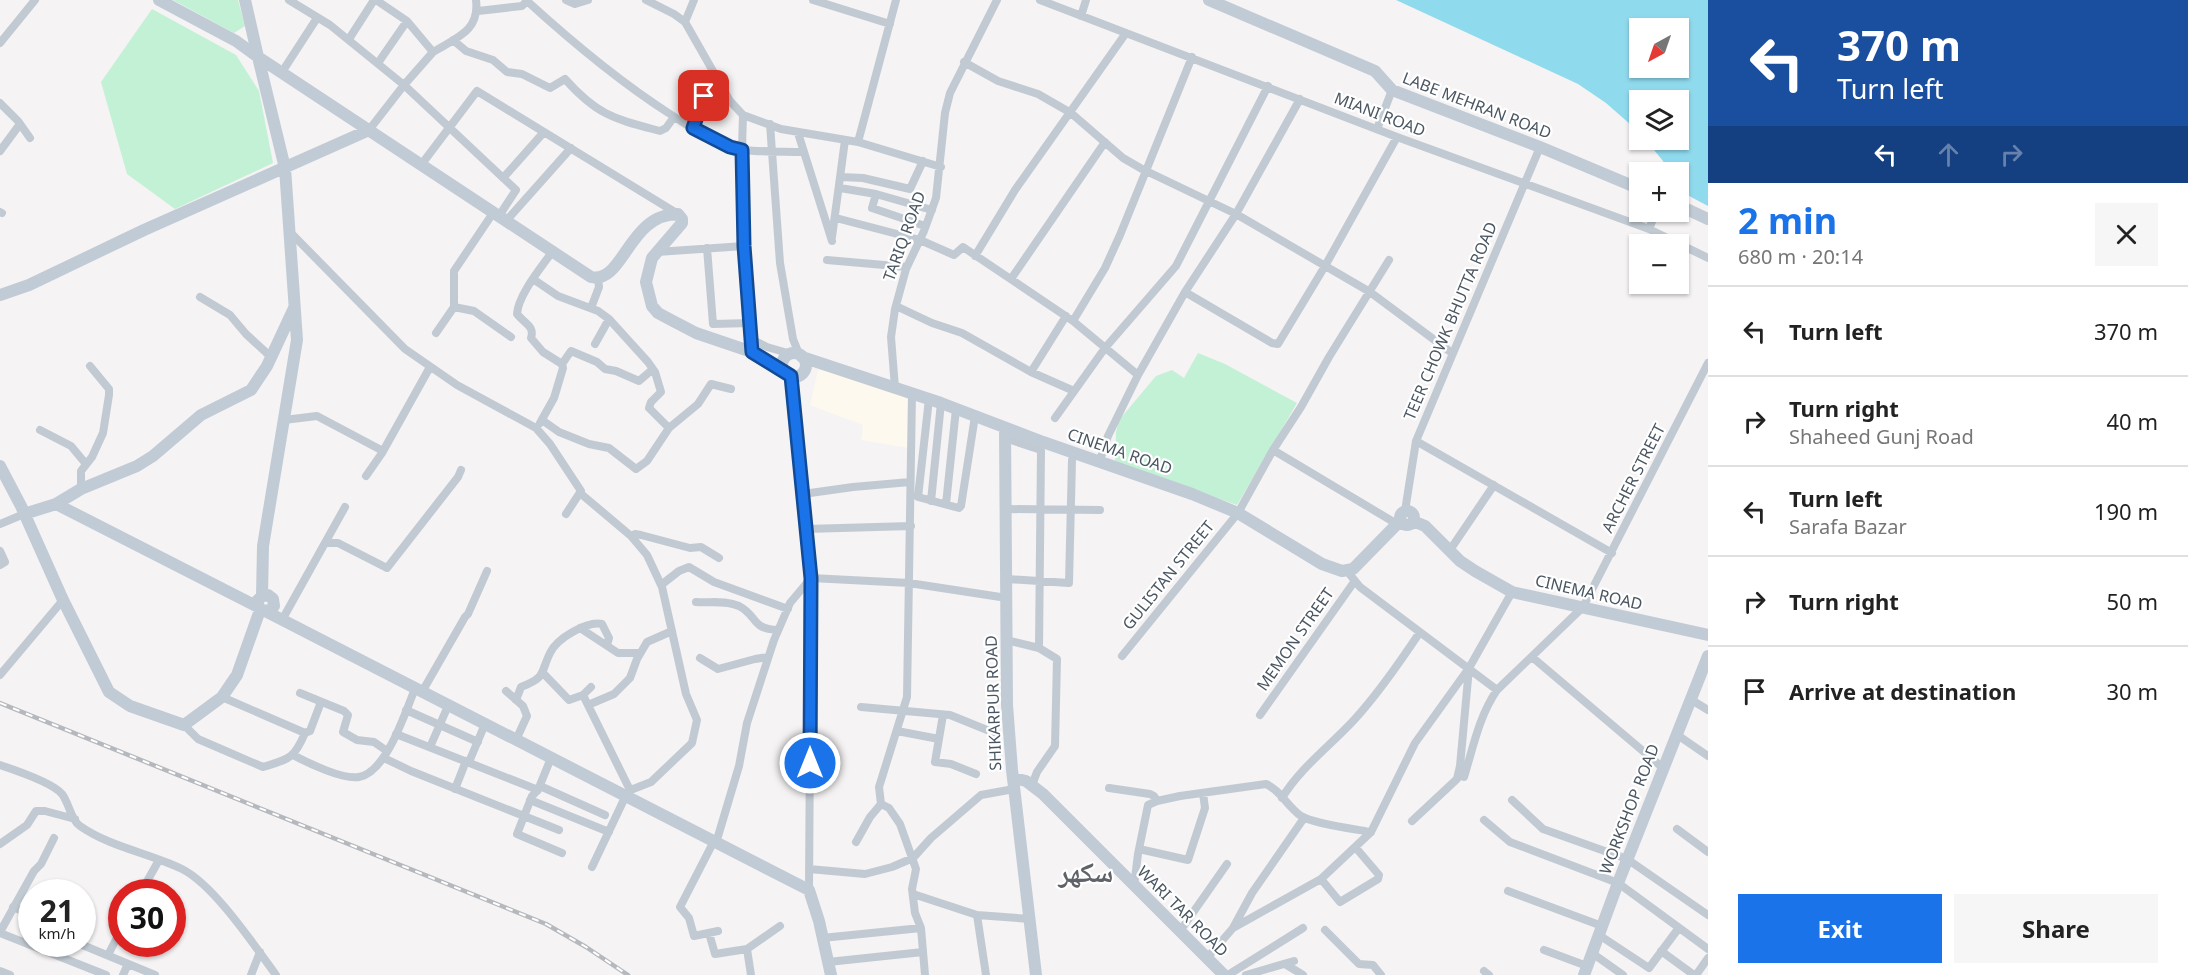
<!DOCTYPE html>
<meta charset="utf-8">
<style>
body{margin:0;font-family:"Noto Sans","Noto Naskh Arabic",sans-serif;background:#f6f6f6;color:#222;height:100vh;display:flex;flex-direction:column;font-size:22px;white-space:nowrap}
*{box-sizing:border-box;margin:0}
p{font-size:20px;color:#767676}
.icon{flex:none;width:33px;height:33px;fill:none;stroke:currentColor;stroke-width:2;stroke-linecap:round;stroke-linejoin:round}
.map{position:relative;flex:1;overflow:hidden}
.side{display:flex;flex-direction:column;background:#fff;width:480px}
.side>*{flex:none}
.top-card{background:#1a4fa0;color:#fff;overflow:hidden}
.needle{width:39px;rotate:220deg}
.buttons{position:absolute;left:1629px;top:18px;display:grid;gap:12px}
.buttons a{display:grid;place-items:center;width:60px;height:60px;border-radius:0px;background:#fff;box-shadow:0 2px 4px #0004;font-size:30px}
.speed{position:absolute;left:18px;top:879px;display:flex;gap:12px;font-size:30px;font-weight:700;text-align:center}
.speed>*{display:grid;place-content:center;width:78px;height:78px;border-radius:50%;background:#fff;box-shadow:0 2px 4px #0004;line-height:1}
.speed small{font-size:15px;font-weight:400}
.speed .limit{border:9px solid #d22;background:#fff;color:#111}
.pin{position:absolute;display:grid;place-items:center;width:51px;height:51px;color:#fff;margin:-26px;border-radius:12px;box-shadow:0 3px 9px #0006}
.me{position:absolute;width:66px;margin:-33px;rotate:0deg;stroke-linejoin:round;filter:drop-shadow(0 0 4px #0008)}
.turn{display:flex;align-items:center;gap:21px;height:126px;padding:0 30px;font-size:27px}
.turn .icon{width:78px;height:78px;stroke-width:2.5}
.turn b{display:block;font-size:42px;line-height:51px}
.lanes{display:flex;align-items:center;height:57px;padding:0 30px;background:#0003;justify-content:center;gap:30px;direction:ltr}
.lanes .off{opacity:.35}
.round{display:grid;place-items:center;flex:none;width:63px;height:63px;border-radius:0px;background:#f6f6f6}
.overview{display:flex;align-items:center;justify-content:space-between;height:102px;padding:0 30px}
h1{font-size:36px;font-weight:700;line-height:45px;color:#1a73e8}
.button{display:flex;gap:12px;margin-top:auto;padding:12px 30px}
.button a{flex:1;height:69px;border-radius:0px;background:#1a73e8;color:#fff;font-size:24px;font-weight:700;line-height:69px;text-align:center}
.button a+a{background:#f6f6f6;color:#222}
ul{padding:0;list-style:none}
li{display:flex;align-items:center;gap:18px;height:90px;padding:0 30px;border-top:2px solid #e0e0e0}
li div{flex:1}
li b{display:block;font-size:22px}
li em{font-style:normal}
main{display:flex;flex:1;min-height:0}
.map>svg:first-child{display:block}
.commercial{fill:#fdf9ef}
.green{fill:#c3f1d5}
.water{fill:#90daee;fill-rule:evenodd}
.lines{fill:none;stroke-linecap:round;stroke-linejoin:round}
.street{stroke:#c1cad2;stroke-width:8}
.secondary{stroke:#c1cbd6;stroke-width:12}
.rail-casing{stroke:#b5b8bd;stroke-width:4.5}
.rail{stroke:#fff;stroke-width:2;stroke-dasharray:7;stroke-linecap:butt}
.route-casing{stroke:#114b97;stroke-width:15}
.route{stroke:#1a73e8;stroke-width:10}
.labels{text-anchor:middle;stroke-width:4.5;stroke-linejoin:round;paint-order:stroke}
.street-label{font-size:16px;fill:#4a5661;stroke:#fff}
.town-label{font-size:28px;font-weight:bold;fill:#5f6368;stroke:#fff}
</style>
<main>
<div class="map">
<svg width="1708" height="975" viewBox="0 0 1708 975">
<rect width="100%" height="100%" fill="#f5f3f3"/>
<path class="commercial" d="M818,370L837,371L913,398L909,448L861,440L863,425L810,405Z"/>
<path class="green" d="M173,0H238L245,26L234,33Z
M152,9L236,55L259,91L273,163L175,209L127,174L101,82Z
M1198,353L1225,364L1297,403L1237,505L1115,463L1116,432L1119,420L1156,376L1172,370L1184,378Z"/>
<path class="water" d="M1396,0H1708V206L1691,197L1679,188L1678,172H1669L1663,161L1646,140H1678V100H1640L1639,132L1606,103L1578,84ZM1640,28H1678V68H1640Z"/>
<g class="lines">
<path class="street" d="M289,0L330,25L404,85L433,52L407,21L376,0
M526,0C572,42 617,80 670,114C688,126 709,140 730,147C747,153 783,151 803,152
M566,0L575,4L588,0
M646,0L674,14L685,22L730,101L743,115L781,129L858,142L941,167
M813,0L890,24
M1040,0L1397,137L1649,229L1708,258
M478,11L522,6L528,0
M1081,16L1086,0
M685,22L694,0
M349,39L374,0
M453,40L466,51L493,60L507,72L522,74L550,88L565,79C598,116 615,119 660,131L666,128L674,117
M0,43L35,0
M433,52C456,38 480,31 476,0
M964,62L998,81L1038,94L1071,113L1123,158L1142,169L1236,214L1370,292L1452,353
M378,63L407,21
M282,72L317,18
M0,103L18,121L30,138
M743,115C740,190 745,265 751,339L767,347L791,354
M770,124L780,263L793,339L799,354
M693,128L709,80L714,74
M1377,129L1392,90
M369,130L404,85L516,190L499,216
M798,133L832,241
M858,142L896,0
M0,151L20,124
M421,165L477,91L678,214
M841,177L863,178L910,189L923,161
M503,178L544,132
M840,188L876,194L932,210
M876,194L872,208L925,226
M0,212L2,213
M836,218L920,240L954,255L963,247L1073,321L1138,375
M506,221L571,148
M1649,229L1656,212
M290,232L405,349L457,385L536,428L550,444L581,491L566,514
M832,237L845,140
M707,248L713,324L750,323
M552,252C541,268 518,295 517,314C524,323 535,326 531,338L543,352L562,364L571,351L597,362L605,369L616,371L639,381L653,369
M657,252L744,246
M975,256L1015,190L1126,33
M827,260L907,267
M533,279L558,296L598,311L609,319L648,362L655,372L661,392L651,402L649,408L669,428
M1011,279L1105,142
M1185,292L1272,343L1278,344L1325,266L1397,137
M200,297L230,315L246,334L271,357
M896,306L932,323L962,333L1031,372L1074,391
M454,307L474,311L511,337
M591,308L599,287L598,278
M1073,321L1105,268L1120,235L1192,57
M436,333L454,307V271L493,213
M595,344L609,319
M1031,372L1066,316
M791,376L811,578L809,890
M895,388L891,337L895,309L906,269L924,231L936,198L945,113L950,93L997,0
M929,399L918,497L959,508L961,506L975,416
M1055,418L1105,348L1176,266L1268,86
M284,420L317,416L383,451
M542,420L559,432L589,444L609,448L636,469L647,461L669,428L698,404L711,384L731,389
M540,423L554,398L563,368L562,364
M40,430L71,446L86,464
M1005,438L1041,450L1039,648
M1416,441L1612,553
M1273,450L1397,524
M1100,460L1108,436L1138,375L1185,292L1236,214L1300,99
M366,476L382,453L430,367
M81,489V471L92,457L103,433L109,395V389L90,366
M580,493L631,536L647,555L662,587L686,694L697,720L692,743L651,782L628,791L592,867
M803,494L853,487L910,482
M931,501L941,403
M946,504L956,409
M1006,509L1100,510
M1405,511L1416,441L1540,147
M0,524L24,514
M806,529L911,526
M631,536L635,534L641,535L690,548L701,547L719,558
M325,543H338L387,568L458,477L461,470
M1450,550L1494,485
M0,551L5,562L0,565
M1347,571L1360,587L1497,690
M1007,579L1069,583L1072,460
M661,585L679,571L689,567L714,582L788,609
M696,602C710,603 726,600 739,606C758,616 751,629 778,630
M282,620L345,507
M580,628L618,653H640
M1006,640L1039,648L1057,659L1055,746L1037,772L1032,785
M1122,656L1238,513L1273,450L1301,407L1329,357L1389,260
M1532,657L1663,768
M700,658L718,669L755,659L768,657
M543,673L569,700L583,695
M0,675L63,600
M591,687L583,695L630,790
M506,691L523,706L527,716L516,740
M422,692L465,617L468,614L487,571
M300,693L344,711L348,715L343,732L357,740L374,742L387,751
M222,697L305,733
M1690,699L1708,710
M516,700L521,687C547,677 540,673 550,653C557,638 587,621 602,624L609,638L607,645
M588,705L614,694L630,678L637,659L647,642L672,631
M861,707L950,715L997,734
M406,710L478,742
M943,715L935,762L951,764L976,774
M1260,715L1354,582
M184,725L198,739L263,767C289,759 294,759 305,733L310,731L321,702
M897,731L939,739
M396,734L538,790
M1676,734L1708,756
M430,747L448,706
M293,755C308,763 343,780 359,777C387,772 405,712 415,689
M384,758L411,771L559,830
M551,758L538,790L532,796L517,834L562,853
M469,762L485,724
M0,765C15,770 53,783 62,794C69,803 71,820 80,826C110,847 149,853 182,869C214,885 254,945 276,975
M1464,777C1473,748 1479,716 1497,690L1583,607L1708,363
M540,786L605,815
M1109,788L1150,794L1154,796L1157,801
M455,789L466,761
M1282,798C1300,768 1330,746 1354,720C1378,694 1400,662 1420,632
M530,800L609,832
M1512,800L1543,829L1627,859L1708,915
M881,804L889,808L900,824L916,869L912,889L915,913L921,928L925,975
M1484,820L1510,842L1618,883L1708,949
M1412,821L1457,779L1460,766L1469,668
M1677,829L1708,852
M714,841L680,907L689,918L694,936L718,931
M856,842L870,817L881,804L879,787L907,697L912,394
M716,843L739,766L747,723L774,640L790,603L811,578L909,583L1007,598
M0,844L27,825L36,811H45L75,819
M1139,849L1188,860L1205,808L1203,793
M809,869L865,874L892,867L913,858L931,838L981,795L1014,789
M1321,879L1340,902L1378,879L1379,875L1356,848
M1134,886L1138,854L1148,805L1157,801L1180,796L1266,784C1280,790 1288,807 1301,816C1314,824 1354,829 1371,832
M1508,891L1602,926
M141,892L159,860
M913,894L977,915L1030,919
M13,907L32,915
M977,915L986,975
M1233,928L1321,879L1371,832L1415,743L1469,668L1512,592
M1325,930L1359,964L1373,965L1381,975
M1180,931L1227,864
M0,932L34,871L41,864L54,838
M0,933L106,975
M709,933L715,954L747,949
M1599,935L1649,968L1678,929
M822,938L921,928
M80,944L155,975
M1544,950L1587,966
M1661,951L1694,975
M1592,953L1623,975
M108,955L122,928
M1207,958L1233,928L1252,893L1304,818
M828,962L923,952
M1285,964L1303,975
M0,971L10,975
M1484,971L1489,975
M123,975L128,964
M251,975L260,952
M751,975L747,949L780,926
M1228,975L1303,928
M1246,975L1294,961
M1696,975L1708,958"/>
<path class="secondary" d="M159,0L236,41L258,57L285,168L297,340L263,546L262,596L257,601L260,610L270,611L274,606L273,599L268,595L262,596
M245,0L258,57L591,277C624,284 628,214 678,214L682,219V223L652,258L646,282L652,306L658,313L673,321L696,333L752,352L784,372
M1209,0L1375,71L1392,90L1540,147L1640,189
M1678,205L1708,219
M0,295L29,285L144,230L369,130
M782 365a12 12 0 1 1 24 0a12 12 0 1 1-24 0Z
M802,357L941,403L1043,442L1192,494L1238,513L1322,564L1342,571L1353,569L1401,520
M1005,428L1007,705L1012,770L1036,975
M0,466L21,506L63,600L109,692L130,706L184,725L222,697L237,675L260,610
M56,504L258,607
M1400 518a7 7 0 1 1 14 0a7 7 0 1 1-14 0Z
M24,514L56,504L81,489L137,466L153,456L201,415L251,390L267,366L294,308
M1413,521L1425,526L1460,561L1475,571L1512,592L1708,635
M267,612L809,890L819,921L831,975
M1013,778L1026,781L1043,794L1224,975
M1584,975L1618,883L1708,656"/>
<defs>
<path id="rail" d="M0,703L546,924L586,947L628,975"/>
</defs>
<use href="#rail" class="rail-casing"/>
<use href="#rail" class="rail"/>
</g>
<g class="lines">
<defs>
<path id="route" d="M704,96L693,128L730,147L742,150L744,246L752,352L791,376L811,578L810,763"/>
</defs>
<use href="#route" class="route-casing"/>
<use href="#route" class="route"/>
</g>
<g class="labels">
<g class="street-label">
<text transform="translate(1477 105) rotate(21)" y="6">LABE MEHRAN ROAD</text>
<text transform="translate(1380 114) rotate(21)" y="6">MIANI ROAD</text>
<text transform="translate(904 236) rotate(-70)" y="6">TARIQ ROAD</text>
<text transform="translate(1450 321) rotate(-67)" y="6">TEER CHOWK BHUTTA ROAD</text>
<text transform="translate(1120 451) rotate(19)" y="6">CINEMA ROAD</text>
<text transform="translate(1633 478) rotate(-63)" y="6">ARCHER STREET</text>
<text transform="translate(1168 575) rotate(-51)" y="6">GULISTAN STREET</text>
<text transform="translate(1589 592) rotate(13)" y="6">CINEMA ROAD</text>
<text transform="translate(1295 639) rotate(-55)" y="6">MEMON STREET</text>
<text transform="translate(993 703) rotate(-92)" y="6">SHIKARPUR ROAD</text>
<text transform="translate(1629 809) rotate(-69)" y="6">WORKSHOP ROAD</text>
<text transform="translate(1183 911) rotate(45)" y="6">WARI TAR ROAD</text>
</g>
<g class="town-label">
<text x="1086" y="882">سکھر</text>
</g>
</g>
</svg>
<div class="buttons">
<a><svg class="needle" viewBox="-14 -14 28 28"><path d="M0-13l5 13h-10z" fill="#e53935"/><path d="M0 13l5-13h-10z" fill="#767676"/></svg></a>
<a><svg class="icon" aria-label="layers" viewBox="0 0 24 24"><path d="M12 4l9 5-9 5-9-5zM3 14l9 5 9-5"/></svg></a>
<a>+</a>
<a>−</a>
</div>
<div class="speed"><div>21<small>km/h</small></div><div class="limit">30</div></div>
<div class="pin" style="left:704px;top:96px;background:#d93025"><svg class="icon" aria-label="arrive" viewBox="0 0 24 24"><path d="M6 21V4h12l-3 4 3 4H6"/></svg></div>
<svg class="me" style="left:810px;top:763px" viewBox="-20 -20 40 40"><circle r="17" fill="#1a73e8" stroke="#fff" stroke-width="3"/><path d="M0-11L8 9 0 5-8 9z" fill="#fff"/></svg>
</div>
<section class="side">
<div class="top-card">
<div class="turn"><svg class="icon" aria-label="left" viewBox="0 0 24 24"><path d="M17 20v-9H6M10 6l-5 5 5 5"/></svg><div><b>370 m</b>Turn left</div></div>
<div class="lanes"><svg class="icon" aria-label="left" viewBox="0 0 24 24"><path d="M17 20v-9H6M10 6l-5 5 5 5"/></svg><svg class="icon off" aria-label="ahead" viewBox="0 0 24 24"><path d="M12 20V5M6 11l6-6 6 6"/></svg><svg class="icon off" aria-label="right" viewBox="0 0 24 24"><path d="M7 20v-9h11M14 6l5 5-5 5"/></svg></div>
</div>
<div class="overview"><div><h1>2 min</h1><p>680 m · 20:14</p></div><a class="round"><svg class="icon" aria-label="close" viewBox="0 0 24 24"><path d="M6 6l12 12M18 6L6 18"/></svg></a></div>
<ul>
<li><svg class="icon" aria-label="left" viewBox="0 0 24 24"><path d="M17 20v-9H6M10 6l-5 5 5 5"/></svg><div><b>Turn left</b></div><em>370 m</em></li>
<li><svg class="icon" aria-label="right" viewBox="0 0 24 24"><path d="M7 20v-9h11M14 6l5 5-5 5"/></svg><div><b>Turn right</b><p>Shaheed Gunj Road</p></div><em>40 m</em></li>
<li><svg class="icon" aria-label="left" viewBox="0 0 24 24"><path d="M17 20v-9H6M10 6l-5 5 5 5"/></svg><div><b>Turn left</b><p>Sarafa Bazar</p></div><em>190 m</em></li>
<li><svg class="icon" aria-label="right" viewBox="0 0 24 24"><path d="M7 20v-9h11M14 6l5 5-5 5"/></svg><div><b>Turn right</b></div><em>50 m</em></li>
<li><svg class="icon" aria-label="arrive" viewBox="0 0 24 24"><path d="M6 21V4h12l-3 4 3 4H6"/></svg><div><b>Arrive at destination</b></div><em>30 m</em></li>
</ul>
<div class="button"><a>Exit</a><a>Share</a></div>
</section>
</main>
